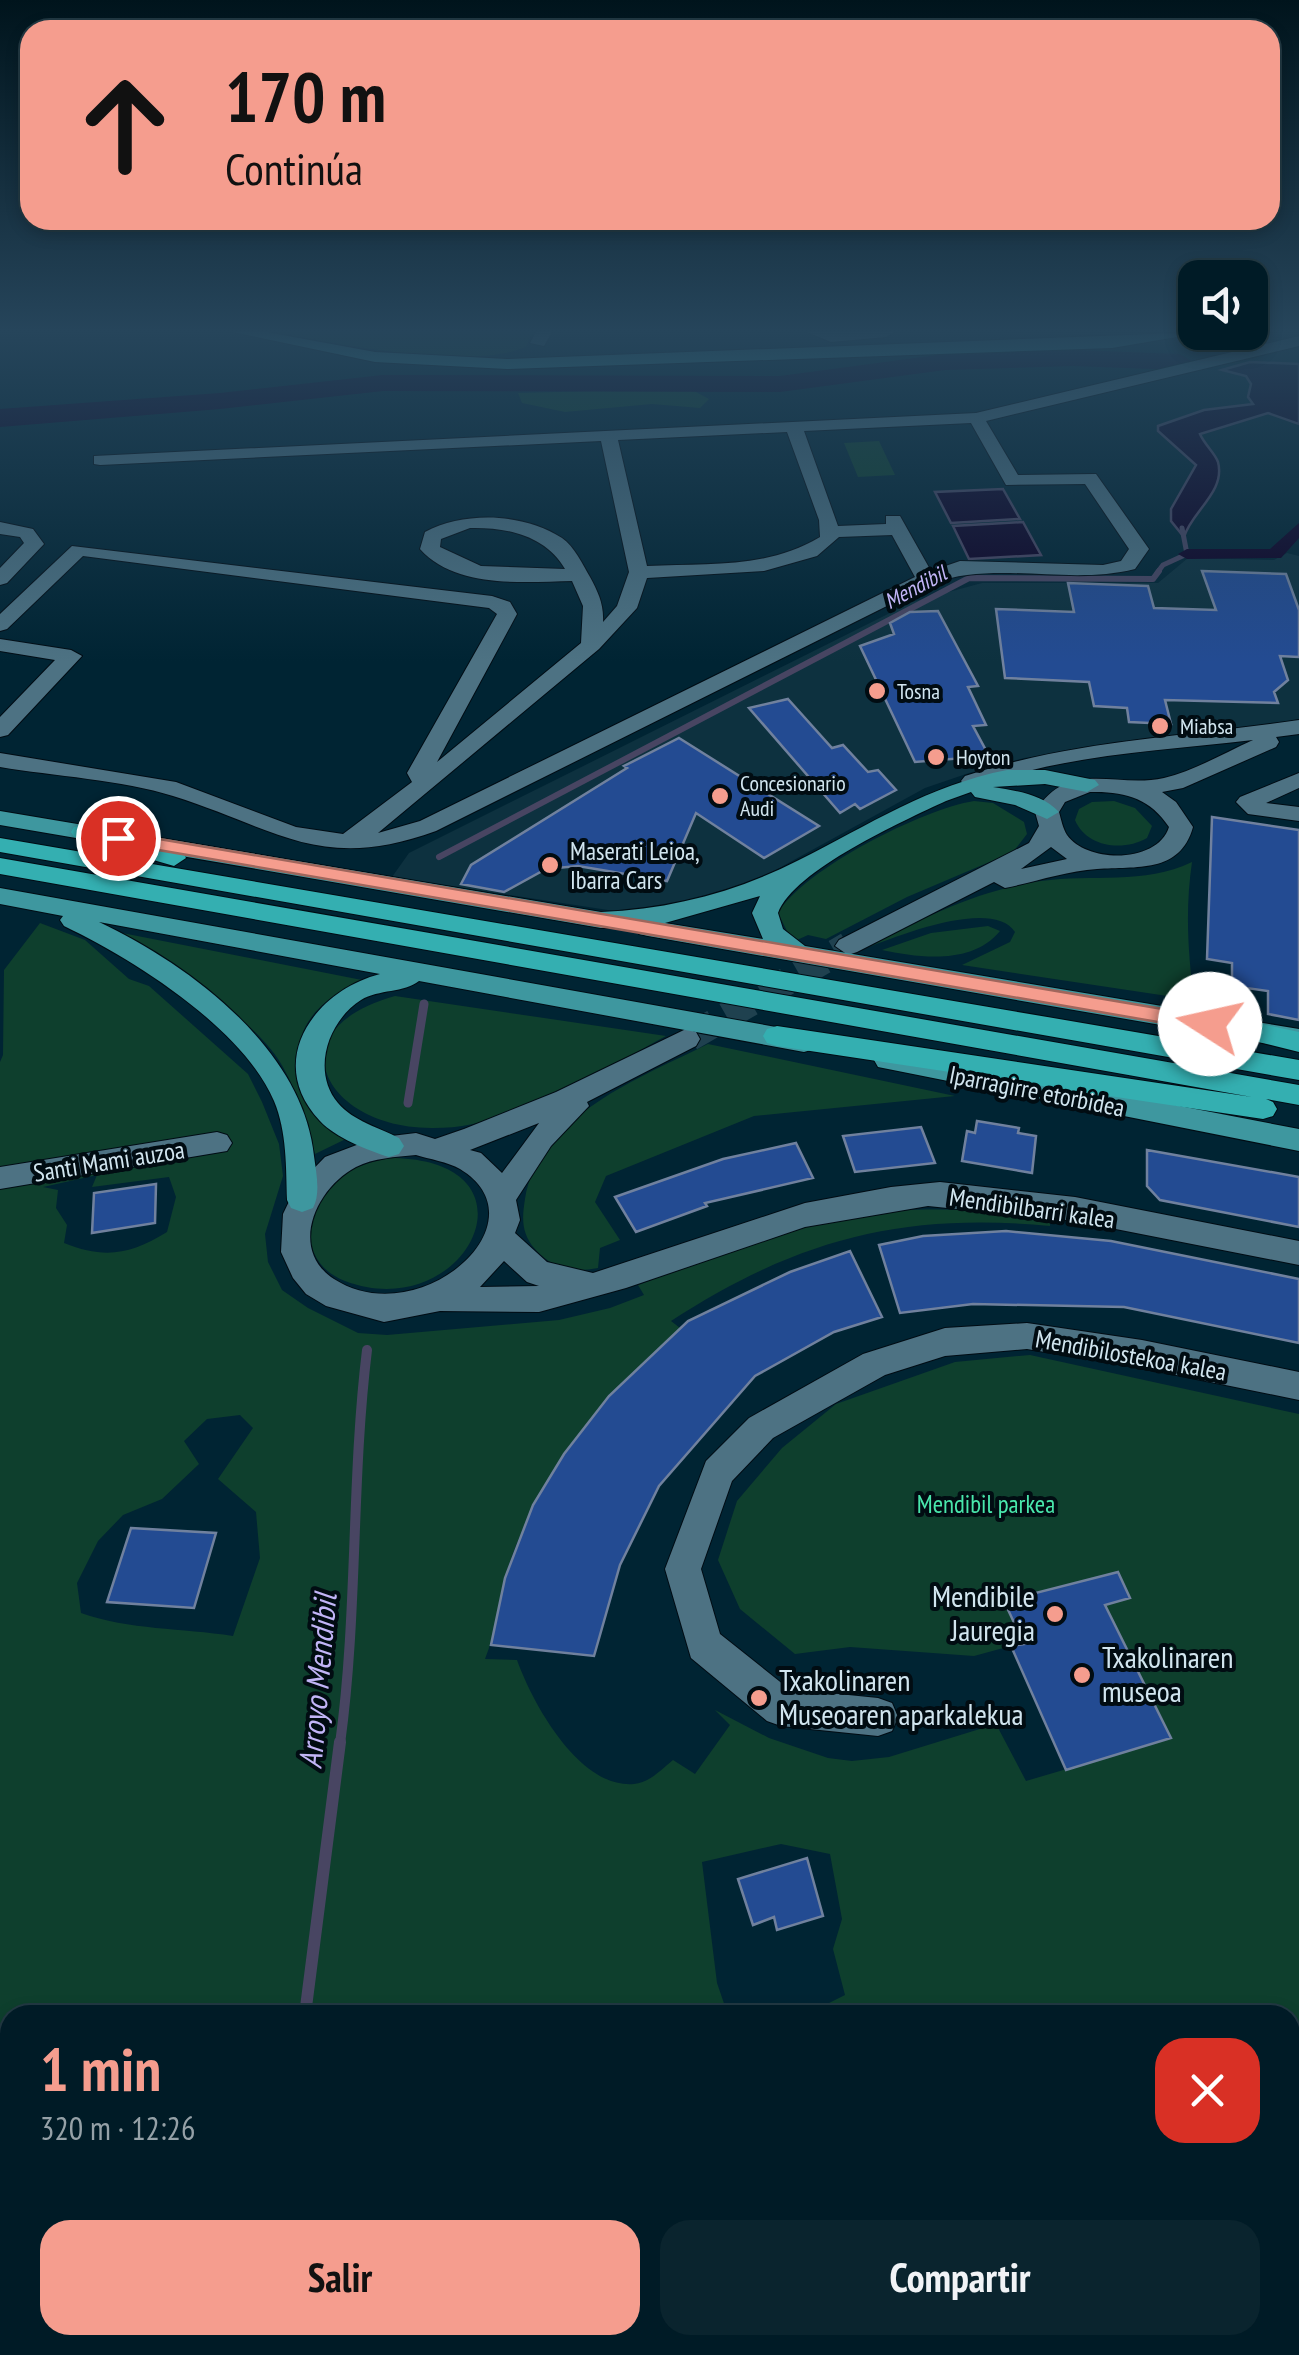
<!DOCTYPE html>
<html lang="es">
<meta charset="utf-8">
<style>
body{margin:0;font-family:"PT Sans Narrow",sans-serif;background:#0a242e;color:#f1f3f6;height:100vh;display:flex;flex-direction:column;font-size:38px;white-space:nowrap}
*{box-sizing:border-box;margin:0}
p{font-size:32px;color:#95a1a7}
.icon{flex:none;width:55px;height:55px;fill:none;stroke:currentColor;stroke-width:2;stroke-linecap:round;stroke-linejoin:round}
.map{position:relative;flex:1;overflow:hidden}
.details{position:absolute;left:0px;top:2005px;width:1300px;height:350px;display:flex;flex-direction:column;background:#001b26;border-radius:30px 30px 0 0;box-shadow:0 5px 15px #0003,0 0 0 2px #223943}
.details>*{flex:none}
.banner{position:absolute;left:20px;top:20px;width:1260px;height:210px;border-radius:30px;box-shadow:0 5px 15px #0003,0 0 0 2px #223943;background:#f59d8e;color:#111;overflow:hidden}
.tools{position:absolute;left:1178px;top:260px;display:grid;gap:20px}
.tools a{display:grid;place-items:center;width:90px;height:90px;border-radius:20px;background:#001b26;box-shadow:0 5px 15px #0003,0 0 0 2px #223943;font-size:50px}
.pin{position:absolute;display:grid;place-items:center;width:85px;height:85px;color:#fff;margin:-42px;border:5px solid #fff;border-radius:50%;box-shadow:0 2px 10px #0007}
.me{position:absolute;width:110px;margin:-55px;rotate:280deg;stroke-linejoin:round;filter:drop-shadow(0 0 8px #0008)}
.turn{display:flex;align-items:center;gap:35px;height:210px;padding:0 40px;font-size:45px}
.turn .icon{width:130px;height:130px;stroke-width:2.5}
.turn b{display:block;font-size:70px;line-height:85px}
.round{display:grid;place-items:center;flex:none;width:105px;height:105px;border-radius:30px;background:#0a242e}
.head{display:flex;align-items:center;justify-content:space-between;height:170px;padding:0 40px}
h1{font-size:60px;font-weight:800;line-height:75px;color:#f59d8e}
.cta{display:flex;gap:20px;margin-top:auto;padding:20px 40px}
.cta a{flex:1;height:115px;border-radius:30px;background:#f59d8e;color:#111;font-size:40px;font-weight:800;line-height:115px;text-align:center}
.cta a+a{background:#0a242e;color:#f1f3f6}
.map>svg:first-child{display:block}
.built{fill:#0d313f}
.green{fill:#0e3f2d;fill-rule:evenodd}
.water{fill:#0d0125;stroke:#484562;stroke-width:2.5}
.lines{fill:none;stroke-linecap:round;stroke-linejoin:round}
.stream-far4{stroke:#484562;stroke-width:5}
.stream-far3{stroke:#484562;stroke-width:6}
.stream-far2{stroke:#484562;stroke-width:9}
.stream-far1{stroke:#484562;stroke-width:10}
.stream{stroke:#484562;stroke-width:12}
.canal{fill:#0d0125;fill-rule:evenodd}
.river{fill:#0d0125;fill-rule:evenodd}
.building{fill:#234b92;stroke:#70819e;stroke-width:2.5}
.minor-tunnel{stroke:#1f414f;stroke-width:28;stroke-dasharray:28 14;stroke-linecap:butt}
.minor-casing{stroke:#000c14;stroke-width:2}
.major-casing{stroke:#000c14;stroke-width:2}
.highway-casing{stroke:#000c14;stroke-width:2}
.minor{fill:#4d7283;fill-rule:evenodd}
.major{fill:#3e979f;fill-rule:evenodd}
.highway{fill:#34afb1;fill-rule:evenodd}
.route{fill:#f59d8e;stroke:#9f665c;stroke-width:2.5}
.poi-dot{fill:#f59d8e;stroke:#010c12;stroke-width:4}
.labels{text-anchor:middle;stroke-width:8;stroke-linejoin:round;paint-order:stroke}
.far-water-label{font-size:22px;font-style:italic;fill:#c2b5f7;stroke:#010c12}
.far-poi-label{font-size:22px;fill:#d1e5ef;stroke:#010c12;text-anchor:start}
.poi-label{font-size:25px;fill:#d1e5ef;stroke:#010c12;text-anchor:start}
.street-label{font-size:25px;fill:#d1e5ef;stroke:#010c12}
.park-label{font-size:25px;fill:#49e7ac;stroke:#010c12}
.near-poi-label{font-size:30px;fill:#d1e5ef;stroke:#010c12;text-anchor:start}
.near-water-label{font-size:32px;font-style:italic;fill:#c2b5f7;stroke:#010c12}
</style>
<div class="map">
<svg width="1299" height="2355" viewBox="0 0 1299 2355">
<rect width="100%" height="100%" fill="#002433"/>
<path class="built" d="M1287,553L1299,556V719L1266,728L1024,758L969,773L925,788L772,872L688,906L621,912L392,877L409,853L912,602L982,583H1158L1188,558L1274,560Z"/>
<path class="green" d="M276,332H532L526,347C469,371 337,344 276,332Z
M675,389L694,391L709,399L700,408L652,404L565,412L522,403L518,393Z
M879,441L895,475L858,477L844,443Z
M974,801L993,803L1024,822L1027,834L1013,852L907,897L826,939L808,935L797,940L789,935L778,913C804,869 923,809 974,801Z
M1114,801L1135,808L1152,826L1147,838C1123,852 1086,847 1075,820L1079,809L1092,802Z
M1192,862C1185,910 1188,953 1194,1000L962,965L1010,942L1015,932C993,898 900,935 869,947C923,917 979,890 1041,881C1092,874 1144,885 1192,862Z
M40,923L85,940L129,979L149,986L248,1074L262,1102L279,1144L283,1176L265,1234L268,1262L282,1290L308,1308L358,1333L387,1335L559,1320L610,1308L644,1295L638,1285C721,1255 808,1216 896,1211C948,1207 999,1212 1050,1217V1226C901,1212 796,1240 671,1321L680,1328C604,1401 536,1474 505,1577C497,1604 496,1633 485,1659L517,1660C532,1702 579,1789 634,1784C649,1783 662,1769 673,1760L695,1774L730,1725L715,1710L769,1738L828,1758L852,1761L889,1757L996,1724L1026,1781L1172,1738L1112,1618L974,1656L850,1647L795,1654L740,1609L718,1560L737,1501L782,1448L836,1404L955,1362L1030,1355L1299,1414V2355H0V1062L3,1055L4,970ZM97,1175L92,1187L169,1177L176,1197L167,1232C130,1255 104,1259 64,1243L67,1225L56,1208L58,1190L43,1187ZM240,1415L253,1428L218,1479L256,1512L260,1558L233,1636C182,1628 129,1630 81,1613L77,1583L98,1541L123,1515L162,1499L199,1464L184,1441L207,1419ZM781,1844L830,1854L842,1919L833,1949L845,1995L805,2015H1290V2345H10V2015H728L717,1983L702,1862Z
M988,926L1000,931C972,965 920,958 882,950L931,933Z
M117,932L367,981C326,995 297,1018 297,1065C297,1080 301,1099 313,1109C324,1119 341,1126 354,1135L315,1154C307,1124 298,1094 283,1067C257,1019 164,961 117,932Z
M395,996L666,1036C595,1074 516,1128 433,1128C325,1129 272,1030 395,996Z
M708,1044L955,1096L754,1116L606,1176L595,1202L620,1240L600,1248L598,1268C572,1273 553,1269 535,1249C521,1233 522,1218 525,1199C539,1115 642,1077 708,1044Z
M389,1158C549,1158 467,1327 345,1281C296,1262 302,1204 339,1177C354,1166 372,1162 389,1158Z"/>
<path class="water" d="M1250,362L1299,364V424L1268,413L1200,434C1204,444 1215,453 1218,462C1226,492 1191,512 1184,537L1171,521V509L1196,465L1158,431V426L1204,410L1253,404L1248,397L1251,384L1246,376L1222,370Z
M1003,489L1020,519L951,523L935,492Z
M1023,522L1041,555L969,559L953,526Z"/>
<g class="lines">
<path class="stream-far4" d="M1157,573L1163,565L1187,554L1182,528"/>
<path class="stream-far3" d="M439,857L969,578L1153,579L1159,571"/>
<path class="stream-far2" d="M408,1103L424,1004"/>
<path class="stream-far1" d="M340,1744C358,1613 351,1481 367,1350"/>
<path class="stream" d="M305,2015L340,1742
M281,2345L283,2355"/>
<path class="canal" d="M1299,523V538L1281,558L1187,559L1178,554L1187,549H1270Z"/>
<path class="river" d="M1073,350L1180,354L1193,362L1180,370L1073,366L945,370L780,392L383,391L220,409L0,427V409L220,393L383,375L780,376L945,354Z"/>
</g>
<path class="building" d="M1202,571L1286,574L1299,610V657L1280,656L1288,680L1274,692L1278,703L1165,700L1171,724L1129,722L1127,708L1094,706L1089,682L1005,678L996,609L1074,612L1068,583L1148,586L1154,608L1216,610Z
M938,611L978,686L968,687L986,725L973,726L989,756L915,762L860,646L894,634L890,623L910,612Z
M788,699L832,748L843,745L868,772L878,770L896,790L860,809L855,804L840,813L749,708Z
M679,738L819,826L764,858L696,813L667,881L578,866L546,869L504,892L461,884L471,865L627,768L624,766Z
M1212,817L1299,830V1020L1268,1014V991L1232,986V963L1207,959Z
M977,1121L1019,1128L1018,1133L1036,1136L1032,1173L962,1161L967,1131L975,1133Z
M921,1127L935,1163L855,1172L843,1136Z
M796,1143L813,1178L705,1203L707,1206L636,1232L615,1197L723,1159Z
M1147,1150L1299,1177V1227L1160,1200L1147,1186Z
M156,1184L155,1223L92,1233L94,1193Z
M1006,1231L1111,1241L1299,1279V1343L1124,1307L973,1304L900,1313L879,1245L923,1236Z
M850,1251L882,1317L834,1332L755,1376L659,1486L620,1565L594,1656L491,1645L505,1578L533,1505L564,1454L609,1396L688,1321L790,1272Z
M131,1528L216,1533L194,1608L107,1602Z
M1118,1572L1130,1598L1105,1605L1171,1738L1066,1770L1011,1646L1024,1644L1004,1601Z
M807,1858L823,1916L777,1930L774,1917L753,1925L738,1879Z"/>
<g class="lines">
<path class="minor-tunnel" d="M690,1037L848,946"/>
<defs>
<path id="minor" d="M536,332H552L544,346L530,343Z
M807,332H894L886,337L831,342Z
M1299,336V346L986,421L1018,475L1096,474L1149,549L1135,569C1068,586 997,560 933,583L436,831C321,873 278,829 173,796C123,780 53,776 0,767V753L176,782L296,827L343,834L412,782L407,773L497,614L489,608L83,556L7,629L0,631V614L72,546L492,596L510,602L517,614L437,762L581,643L583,606L572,581C523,582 456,589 420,549L425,532C465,511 524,513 562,538C574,546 583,565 590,577C598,592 604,604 603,622L617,606L629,572L601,441L100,465L94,464V456L976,413ZM971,423L1006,485L1085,484L1129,549L1121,561L1103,565L960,561L931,571L900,516H886V524L838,526L804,431ZM787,432L819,520L820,537C767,569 707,563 647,566L618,440ZM470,528C507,527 546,536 565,569L481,566L440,547L441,539ZM892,535L915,577L420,821L378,833L599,649L637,608L647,578L764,571L817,556L839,537Z
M0,522L33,529L44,544L7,583L0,585V568L24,543L20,537L0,534Z
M0,639L71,650L82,656L8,735L0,737V717L55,660L0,651Z
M1299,720V734L1276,737L1279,742L1276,747L1183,788L1162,792L1176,802L1193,827C1180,874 1136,866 1097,869C1066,871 1035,882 1005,888L994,882L857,952L848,955L835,946L839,940L1029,843L1039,826L1035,812C1068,758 1116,789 1164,778C1194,771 1224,753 1253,740C1176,749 1098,753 1024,772C1005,777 984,791 965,786L961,781L965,776C1074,740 1186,737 1299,720ZM1090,792C1124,791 1150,798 1169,827C1158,863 1088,864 1067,835C1063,829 1061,819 1059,812L1065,802ZM1051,847L1067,859L1021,869Z
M1299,773V788L1266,803L1299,807V821L1248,814L1236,802L1240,797Z
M686,1029L696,1032L700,1039L696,1046L587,1102L589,1106L551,1146L516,1200L520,1220L515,1233L547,1262L593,1273L805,1203L891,1187L940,1182L1075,1197L1299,1241V1265L1075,1221L928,1206L805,1227L626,1288L539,1312L440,1311L384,1322L326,1306L306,1294L293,1278L281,1252L283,1214L296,1187L325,1157L375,1138L416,1133L435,1139L464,1129L556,1092ZM539,1123L502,1173L481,1153L470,1150ZM416,1155C429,1159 448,1162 460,1169C547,1222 419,1334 334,1279C288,1249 316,1188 356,1167C374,1158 395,1157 416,1155ZM504,1261L527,1282L539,1286L480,1287Z
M217,1132L227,1135L232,1143L227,1151L0,1189V1167Z
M1027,1323L1142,1340L1299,1372V1400L1142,1368L1027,1349L945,1356L885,1375L773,1438L732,1481L701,1569L720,1634L789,1689L878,1698L892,1703L898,1717L892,1731L878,1736L781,1726L767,1721L691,1658L665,1569L706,1461L749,1418L863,1354L945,1328Z"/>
<path id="major" d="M233,332H266L375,352L507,359L1206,332L1112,348L507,369L375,362Z
M1007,770H1045L1095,780L1099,785L1087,792L1045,784L993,787C1017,791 1042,794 1059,812L1047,819L1015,805L975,797L971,792L946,801C903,821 794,870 778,913L783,929L805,946L1299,1029V1049L648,936L639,934L636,926L601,928L0,825V811L601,912C671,909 736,892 799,860C869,825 929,785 1007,770ZM760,896L752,913L763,939L665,923Z
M0,888L804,1032L814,1035L818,1042L814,1049L804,1052L419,981C404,993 379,989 361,1000C328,1021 311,1071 338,1103C353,1121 380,1128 399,1138L404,1146L399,1154L389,1157C367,1150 336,1138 320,1121C264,1062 314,991 380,974L99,922C190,965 303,1049 314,1156C316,1172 321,1193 313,1208L302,1212L291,1208L287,1200C286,1168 287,1132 274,1101C243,1028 133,959 64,926L60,920L63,916L0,904Z
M888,1050L1299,1129V1151L878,1067L874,1060L878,1053Z"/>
<path id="highway" d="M83,825L183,853L186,858L174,866L74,837L71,832L74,827Z
M0,838L1299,1060V1080L0,852Z
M0,858L1299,1085V1105L1266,1099L1273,1102L1277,1109L1273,1116L1263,1119L777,1046L767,1043L763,1036L767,1029L777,1026L1252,1097L0,874Z
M1248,1021L1299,1032V1052L1238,1037L1234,1030L1238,1023Z"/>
</defs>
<use href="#minor" class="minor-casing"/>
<use href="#major" class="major-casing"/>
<use href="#highway" class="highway-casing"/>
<use href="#minor" class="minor"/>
<use href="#major" class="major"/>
<use href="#highway" class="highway"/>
</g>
<linearGradient id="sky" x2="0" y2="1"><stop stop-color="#00141c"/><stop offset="0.5" stop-color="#26455b"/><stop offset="1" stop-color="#26455b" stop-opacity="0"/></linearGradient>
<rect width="1299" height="662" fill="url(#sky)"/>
<path class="route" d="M118,832L1210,1017L1221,1024L1210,1031L112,842L109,838Z"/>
<g class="poi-dot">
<circle cx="877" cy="691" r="10"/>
<circle cx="1160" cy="726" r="10"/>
<circle cx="936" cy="757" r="10"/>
<circle cx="720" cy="796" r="10"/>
<circle cx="550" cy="865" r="10"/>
<circle cx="1055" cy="1614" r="10"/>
<circle cx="1082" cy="1675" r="10"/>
<circle cx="759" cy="1698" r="10"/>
</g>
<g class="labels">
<g class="far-water-label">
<text transform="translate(915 587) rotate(-28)" y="8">Mendibil</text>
</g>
<g class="far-poi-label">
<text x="897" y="699">Tosna</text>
<text x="1180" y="734">Miabsa</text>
<text x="956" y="765">Hoyton</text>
<text x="740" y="791">Concesionario<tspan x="740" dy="25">Audi</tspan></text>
</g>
<g class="poi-label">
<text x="570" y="860">Maserati Leioa,<tspan x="570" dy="29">Ibarra Cars</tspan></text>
</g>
<g class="street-label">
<text transform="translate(1037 1091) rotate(11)" y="9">Iparragirre etorbidea</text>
<text transform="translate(109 1161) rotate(-9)" y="9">Santi Mami auzoa</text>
<text transform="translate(1032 1208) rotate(8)" y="9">Mendibilbarri kalea</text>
<text transform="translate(1131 1355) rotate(10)" y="9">Mendibilostekoa kalea</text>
</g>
<g class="park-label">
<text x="986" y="1513">Mendibil parkea</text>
</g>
<g class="near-poi-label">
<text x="1035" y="1607" text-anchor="end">Mendibile<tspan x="1035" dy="34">Jauregia</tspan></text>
<text x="1102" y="1668">Txakolinaren<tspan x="1102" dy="34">museoa</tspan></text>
<text x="779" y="1691">Txakolinaren<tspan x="779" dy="34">Museoaren aparkalekua</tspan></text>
</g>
<g class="near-water-label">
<text transform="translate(318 1681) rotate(-85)" y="11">Arroyo Mendibil</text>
</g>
</g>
</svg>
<div class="tools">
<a><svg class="icon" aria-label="sound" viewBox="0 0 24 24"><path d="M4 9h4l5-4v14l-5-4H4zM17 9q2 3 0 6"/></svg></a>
</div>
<div class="pin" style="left:118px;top:838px;background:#d93025"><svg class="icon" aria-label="arrive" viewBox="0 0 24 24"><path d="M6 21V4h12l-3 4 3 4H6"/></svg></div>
<svg class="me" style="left:1210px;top:1024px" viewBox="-20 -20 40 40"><circle r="19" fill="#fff"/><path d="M0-13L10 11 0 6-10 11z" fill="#f59d8e"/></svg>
<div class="banner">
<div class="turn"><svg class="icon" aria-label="ahead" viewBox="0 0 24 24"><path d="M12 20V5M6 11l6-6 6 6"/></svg><div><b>170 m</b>Continúa</div></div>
</div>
<section class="details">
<div class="head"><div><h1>1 min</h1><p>320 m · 12:26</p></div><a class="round" style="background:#d93025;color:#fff"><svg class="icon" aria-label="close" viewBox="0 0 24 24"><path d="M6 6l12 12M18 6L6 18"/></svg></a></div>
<div class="cta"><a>Salir</a><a>Compartir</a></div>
</section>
</div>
